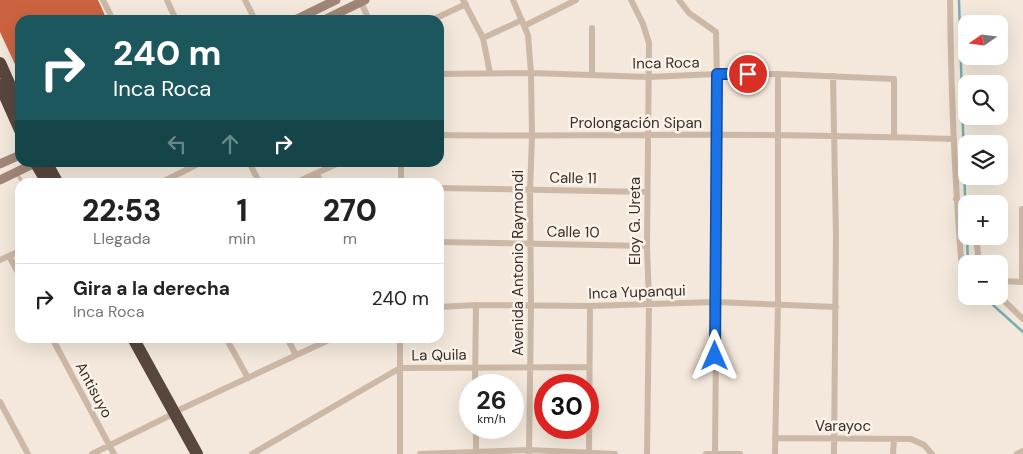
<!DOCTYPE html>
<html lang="es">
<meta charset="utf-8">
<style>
body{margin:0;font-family:"DM Sans",sans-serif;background:#f6f6f6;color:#222;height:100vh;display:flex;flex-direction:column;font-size:19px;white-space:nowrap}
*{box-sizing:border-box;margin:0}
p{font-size:16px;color:#767676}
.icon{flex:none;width:28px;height:28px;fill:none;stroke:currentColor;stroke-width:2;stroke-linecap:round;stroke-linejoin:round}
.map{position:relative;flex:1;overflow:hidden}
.sheet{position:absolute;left:15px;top:178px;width:429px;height:165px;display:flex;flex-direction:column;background:#fff;border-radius:15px;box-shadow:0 5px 20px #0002}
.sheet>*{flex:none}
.guide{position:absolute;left:15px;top:15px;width:429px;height:152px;border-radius:15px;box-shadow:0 5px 20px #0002;background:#1b575c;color:#fff;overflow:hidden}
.needle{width:32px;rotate:256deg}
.fabs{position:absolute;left:958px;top:15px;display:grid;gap:10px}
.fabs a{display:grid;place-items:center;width:50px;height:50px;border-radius:10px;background:#fff;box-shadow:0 5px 20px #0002;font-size:25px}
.speed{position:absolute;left:459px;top:374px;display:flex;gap:10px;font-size:25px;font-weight:700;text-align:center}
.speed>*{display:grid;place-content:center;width:65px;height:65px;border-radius:50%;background:#fff;box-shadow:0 5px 20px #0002;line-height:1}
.speed small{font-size:12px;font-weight:400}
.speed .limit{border:8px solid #d22;background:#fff;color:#111}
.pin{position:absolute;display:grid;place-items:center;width:42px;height:42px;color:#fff;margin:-21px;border:2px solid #fff;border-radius:50%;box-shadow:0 1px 5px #0007}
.me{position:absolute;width:55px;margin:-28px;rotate:0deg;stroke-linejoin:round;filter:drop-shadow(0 0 4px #0008)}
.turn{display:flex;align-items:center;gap:18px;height:105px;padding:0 15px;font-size:22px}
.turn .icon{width:65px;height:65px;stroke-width:2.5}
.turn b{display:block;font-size:35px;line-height:42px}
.lanes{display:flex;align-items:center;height:48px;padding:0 15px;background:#0003;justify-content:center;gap:25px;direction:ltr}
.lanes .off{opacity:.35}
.eta{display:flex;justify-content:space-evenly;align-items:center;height:85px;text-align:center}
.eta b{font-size:30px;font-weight:800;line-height:35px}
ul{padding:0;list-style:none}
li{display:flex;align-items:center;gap:15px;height:70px;padding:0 15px;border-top:1px solid #e0e0e0}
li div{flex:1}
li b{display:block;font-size:19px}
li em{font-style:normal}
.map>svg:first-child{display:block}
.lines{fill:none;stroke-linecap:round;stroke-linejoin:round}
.stream{stroke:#78afb2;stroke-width:2.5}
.building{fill:#cc6340}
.lane{stroke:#ccb8a6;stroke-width:3}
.street{stroke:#ccb8a6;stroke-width:6}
.secondary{stroke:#a08677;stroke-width:9}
.highway{stroke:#59473e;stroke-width:12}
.route-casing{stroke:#114b97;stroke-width:12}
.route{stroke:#1a73e8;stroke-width:9}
.labels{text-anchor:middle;stroke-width:5;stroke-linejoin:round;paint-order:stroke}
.street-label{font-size:15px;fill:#382d28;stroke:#fbf2e8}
</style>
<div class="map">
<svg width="1023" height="454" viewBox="0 0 1023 454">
<rect width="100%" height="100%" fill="#f3e8db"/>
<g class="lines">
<path class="stream" d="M959,0L966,227
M967,236L968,264
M983,296L1023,332"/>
</g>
<path class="building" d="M0,0H98L107,20H20V75L0,32Z"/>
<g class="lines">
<path class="lane" d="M17,173L22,182"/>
<path class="street" d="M103,0L113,20
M167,0L176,20
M245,0L255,20
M360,0L369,20
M463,0L483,38L490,73
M513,0L528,35L531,73L532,137L530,190L531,306L529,454
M631,0L643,24L649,43L647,246L649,304L647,454
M679,0L689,13L716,32L718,135L715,454
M950,0C951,94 955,189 963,283
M432,20L466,4
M524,26L576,0
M592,28V75
M483,38L522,20
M439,74L531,73L648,77L717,74H778L894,79V137
M833,76L836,236L834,454
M439,135C508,136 578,135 647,135C749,134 852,136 954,139
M249,162L259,182
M401,162V182
M317,174L321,182
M162,182L202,162
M297,182L341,162
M439,188L647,192
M956,199L966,206
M976,236L979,264
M439,242L647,246
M9,256L20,276
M0,260L20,251
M999,281L1023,282
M1022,282V209
M999,296L1023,319
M439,307L476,305L590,306L715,302L836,307
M52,338L114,454
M226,338L248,378
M287,338L296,355
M475,385L476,305
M0,402L28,454
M181,409L333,338
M476,428V454
M775,438L911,439L924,445L932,454
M92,454L175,413
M252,454L400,368L589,367
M400,454V338
M420,454L529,450L615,454
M589,454L590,306
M706,454H740
M775,454L778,304V74
M893,454L894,439
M1017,454L1023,451"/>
<path class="secondary" d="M295,20L336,0
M324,20L365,0
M0,164L20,155
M0,180L37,162"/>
<path class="highway" d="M0,63L20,108
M0,85L20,130
M35,162L47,182
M46,162L57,182
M133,338L197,454"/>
</g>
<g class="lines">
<defs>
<path id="route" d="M715,356L717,74H748"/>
</defs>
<use href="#route" class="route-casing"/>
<use href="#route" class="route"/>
</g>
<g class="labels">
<g class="street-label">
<text transform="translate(666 63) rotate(-1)" y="5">Inca Roca</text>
<text x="636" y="128">Prolongación Sipan</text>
<text transform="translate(573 178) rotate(1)" y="5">Calle 11</text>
<text transform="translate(635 221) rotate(-90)" y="5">Eloy G. Ureta</text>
<text transform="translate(573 232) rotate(1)" y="5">Calle 10</text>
<text transform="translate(518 263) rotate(-90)" y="5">Avenida Antonio Raymondi</text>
<text transform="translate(637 292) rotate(-2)" y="5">Inca Yupanqui</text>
<text transform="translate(439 355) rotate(-1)" y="5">La Quila</text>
<text transform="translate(94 390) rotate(62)" y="5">Antisuyo</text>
<text x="843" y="431">Varayoc</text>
</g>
</g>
</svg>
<div class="fabs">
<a><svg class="needle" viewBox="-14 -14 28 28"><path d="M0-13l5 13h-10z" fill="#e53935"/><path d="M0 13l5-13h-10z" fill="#767676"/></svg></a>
<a><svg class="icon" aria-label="search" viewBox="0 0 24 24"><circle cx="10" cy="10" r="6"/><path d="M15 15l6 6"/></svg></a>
<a><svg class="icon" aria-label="layers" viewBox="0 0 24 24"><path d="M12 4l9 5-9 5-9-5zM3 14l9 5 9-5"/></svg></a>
<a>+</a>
<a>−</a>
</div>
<div class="speed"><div>26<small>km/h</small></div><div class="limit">30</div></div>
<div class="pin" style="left:748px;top:74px;background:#d93025"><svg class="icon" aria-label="arrive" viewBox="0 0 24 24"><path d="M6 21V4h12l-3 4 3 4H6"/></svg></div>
<svg class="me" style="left:715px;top:356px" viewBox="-20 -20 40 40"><path d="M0-17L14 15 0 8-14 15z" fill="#1a73e8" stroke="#fff" stroke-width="4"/></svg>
<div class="guide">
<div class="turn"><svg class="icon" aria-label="right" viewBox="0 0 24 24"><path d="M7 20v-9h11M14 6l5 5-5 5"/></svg><div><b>240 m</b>Inca Roca</div></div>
<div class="lanes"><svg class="icon off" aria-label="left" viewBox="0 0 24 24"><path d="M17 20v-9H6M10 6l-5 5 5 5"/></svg><svg class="icon off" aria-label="ahead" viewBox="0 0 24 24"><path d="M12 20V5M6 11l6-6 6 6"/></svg><svg class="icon" aria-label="right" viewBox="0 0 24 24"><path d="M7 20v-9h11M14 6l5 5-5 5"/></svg></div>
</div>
<section class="sheet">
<div class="eta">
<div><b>22:53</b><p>Llegada</p></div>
<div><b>1</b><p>min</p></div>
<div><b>270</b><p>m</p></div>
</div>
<ul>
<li><svg class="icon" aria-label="right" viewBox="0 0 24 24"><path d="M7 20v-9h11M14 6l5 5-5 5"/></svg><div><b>Gira a la derecha</b><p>Inca Roca</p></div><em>240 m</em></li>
</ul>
</section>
</div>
